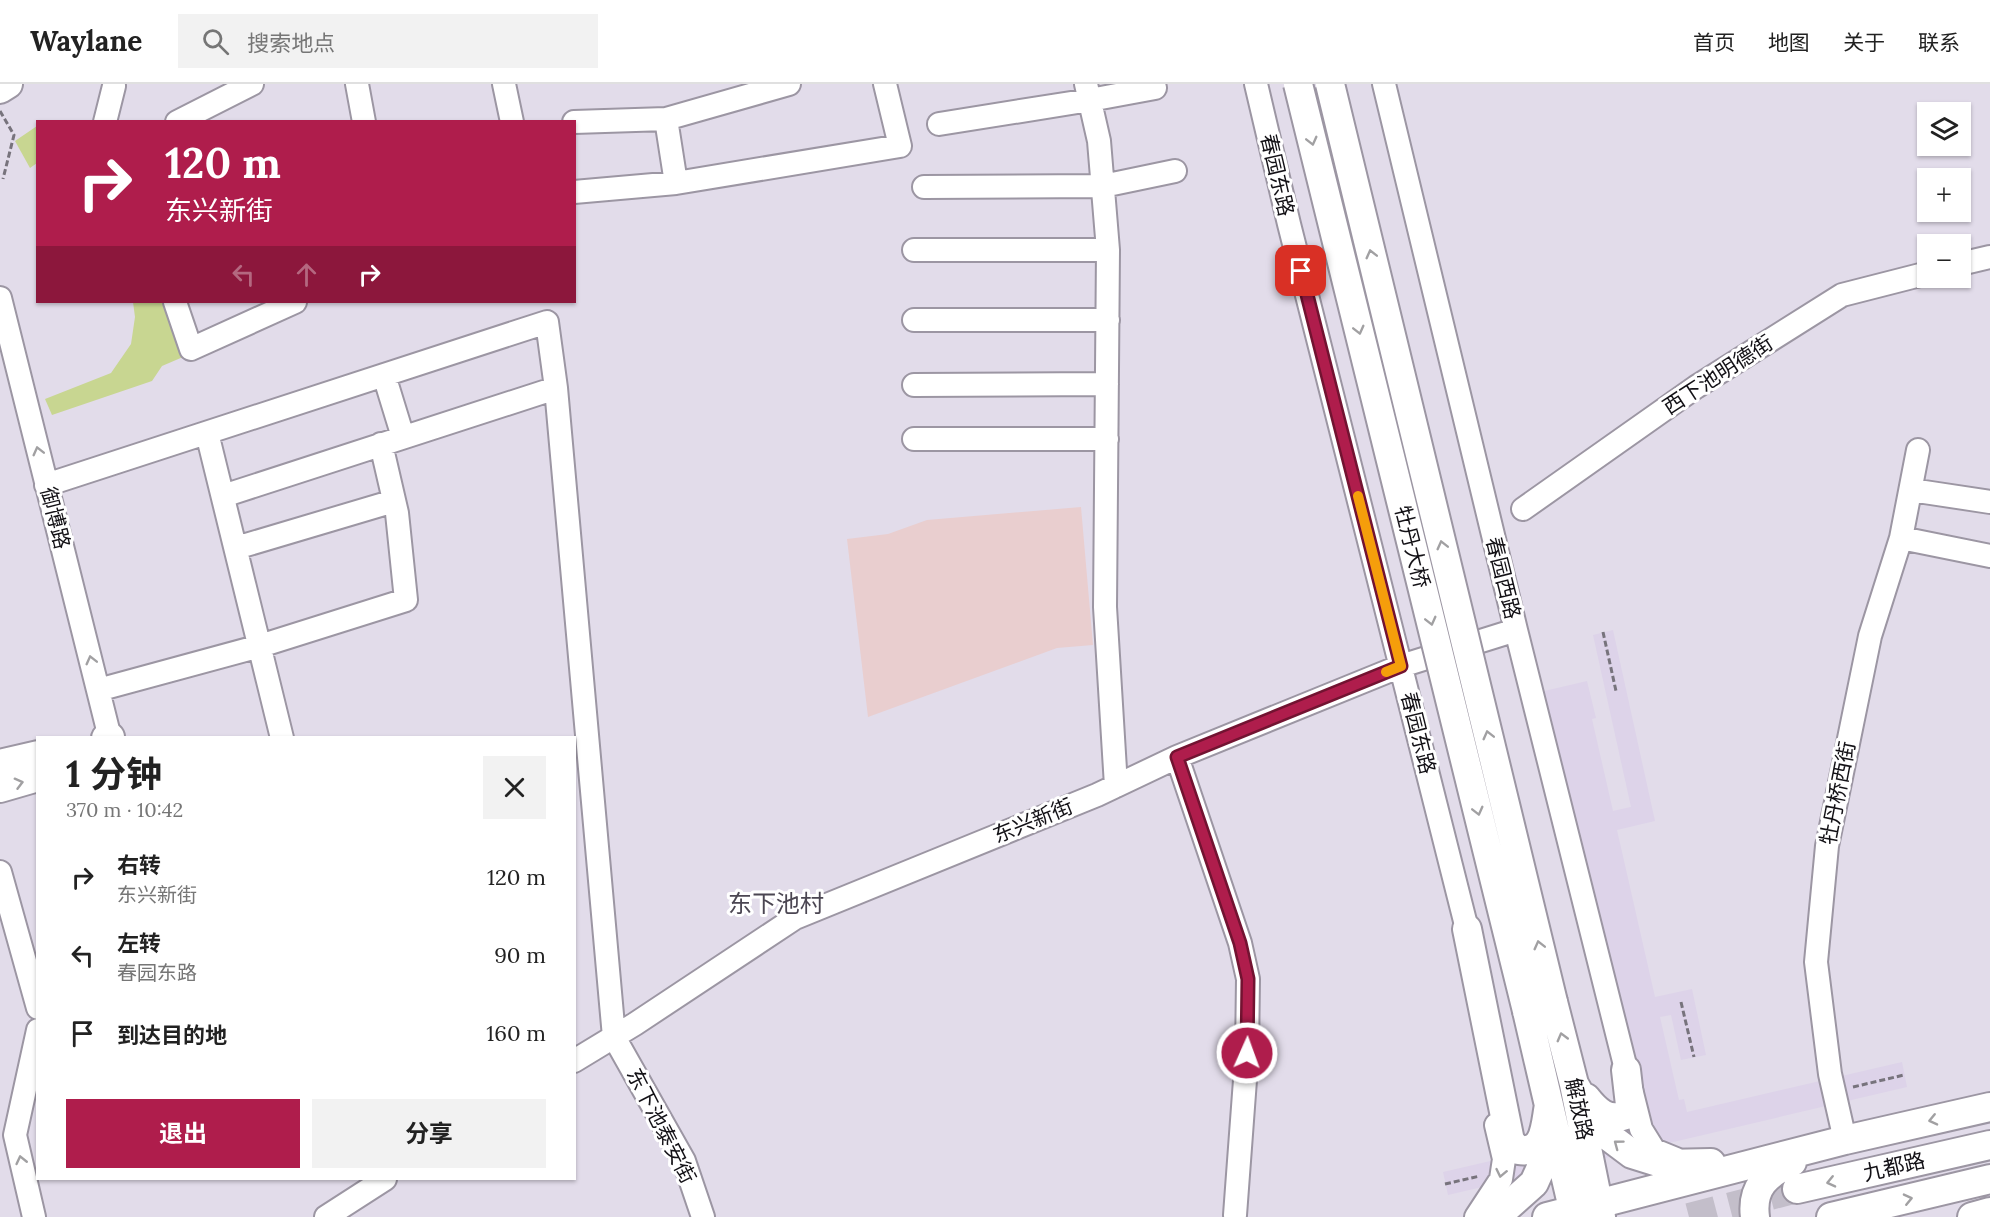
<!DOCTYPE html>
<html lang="zh">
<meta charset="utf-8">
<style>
body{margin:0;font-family:Lora,"Noto Sans SC",serif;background:#f2f2f2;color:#222;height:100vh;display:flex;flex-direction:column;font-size:22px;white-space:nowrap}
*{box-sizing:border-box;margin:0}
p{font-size:20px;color:#767676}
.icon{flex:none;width:33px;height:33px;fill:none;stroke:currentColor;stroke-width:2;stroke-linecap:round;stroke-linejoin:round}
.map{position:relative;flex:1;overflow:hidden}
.side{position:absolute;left:36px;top:652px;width:540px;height:444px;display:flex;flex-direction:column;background:#fff;border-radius:0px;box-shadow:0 2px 4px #0004}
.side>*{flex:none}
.guide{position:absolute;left:36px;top:36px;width:540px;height:183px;border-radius:0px;box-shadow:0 2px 4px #0004;background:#af1d4c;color:#fff;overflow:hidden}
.controls{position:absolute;left:1917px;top:18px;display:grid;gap:12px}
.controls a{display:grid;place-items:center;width:54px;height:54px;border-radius:0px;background:#fff;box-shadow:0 2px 4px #0004;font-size:30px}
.pin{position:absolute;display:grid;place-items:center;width:51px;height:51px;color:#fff;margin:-26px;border-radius:12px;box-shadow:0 3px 9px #0006}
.me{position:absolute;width:66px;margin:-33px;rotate:2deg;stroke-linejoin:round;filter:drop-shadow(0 0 4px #0008)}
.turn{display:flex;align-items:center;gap:21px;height:126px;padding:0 30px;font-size:27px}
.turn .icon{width:78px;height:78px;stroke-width:2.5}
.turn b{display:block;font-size:42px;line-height:51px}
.lanes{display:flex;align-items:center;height:57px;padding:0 30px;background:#0003;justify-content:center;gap:30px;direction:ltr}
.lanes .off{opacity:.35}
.round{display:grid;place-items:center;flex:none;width:63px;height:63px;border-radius:0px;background:#f2f2f2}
.head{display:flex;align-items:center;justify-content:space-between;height:102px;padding:0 30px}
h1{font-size:36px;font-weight:700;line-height:45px}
.action{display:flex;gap:12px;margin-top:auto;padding:12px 30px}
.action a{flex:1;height:69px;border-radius:0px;background:#af1d4c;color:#fff;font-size:24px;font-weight:700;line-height:69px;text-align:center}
.action a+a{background:#f2f2f2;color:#222}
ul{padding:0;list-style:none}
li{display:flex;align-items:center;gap:18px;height:78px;padding:0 30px}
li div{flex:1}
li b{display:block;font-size:22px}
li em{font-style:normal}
header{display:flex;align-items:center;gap:36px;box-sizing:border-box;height:84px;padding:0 30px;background:#fff;border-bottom:2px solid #e0e0e0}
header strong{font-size:28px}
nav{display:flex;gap:33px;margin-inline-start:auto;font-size:21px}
.search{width:420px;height:54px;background:#f2f2f2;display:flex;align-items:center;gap:15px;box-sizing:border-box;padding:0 21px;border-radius:0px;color:#767676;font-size:22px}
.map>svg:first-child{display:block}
.built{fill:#ddd3e9}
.education{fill:#e9cecf}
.green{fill:#c8d691}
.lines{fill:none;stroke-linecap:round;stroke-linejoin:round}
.major-tunnel{stroke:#c3beca;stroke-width:28;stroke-dasharray:28 14;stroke-linecap:butt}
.minor-casing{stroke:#9c96a3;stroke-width:26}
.major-casing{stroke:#9c96a3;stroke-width:32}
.path{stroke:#77737c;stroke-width:3;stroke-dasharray:6 3;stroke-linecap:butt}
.minor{stroke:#fff;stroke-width:22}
.major{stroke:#fff;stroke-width:28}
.major-bridge-casing{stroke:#9c96a3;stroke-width:32;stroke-linecap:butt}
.major-bridge{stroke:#fff;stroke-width:28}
.oneway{stroke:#a1a0a2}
.route-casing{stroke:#721331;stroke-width:15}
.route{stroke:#af1d4c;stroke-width:10}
.slow{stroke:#f59e0b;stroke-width:10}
.labels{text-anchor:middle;stroke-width:6;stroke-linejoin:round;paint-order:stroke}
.street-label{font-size:21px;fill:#131116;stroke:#fff}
.quarter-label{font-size:24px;fill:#4b4652;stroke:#fff}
</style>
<header>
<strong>Waylane</strong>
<div class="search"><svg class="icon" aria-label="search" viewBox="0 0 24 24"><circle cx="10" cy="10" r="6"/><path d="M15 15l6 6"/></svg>搜索地点</div>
<nav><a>首页</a><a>地图</a><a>关于</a><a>联系</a></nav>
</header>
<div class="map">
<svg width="1990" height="1133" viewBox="0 0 1990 1133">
<rect width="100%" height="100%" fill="#e2dcea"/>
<path class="built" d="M1613,546L1655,737L1617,746L1655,913L1692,905L1706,971L1681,976L1671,931L1660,933L1679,1016L1684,1015L1687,1028L1902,978L1907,1003L1448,1111L1443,1088L1624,1046V1030L1536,648L1523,612L1587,597L1596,634L1592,635L1613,727L1631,723L1593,551Z"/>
<path class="education" d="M1081,423L1093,561L1057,564L868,633L847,455L888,450L927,436Z"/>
<path class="green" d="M37,42V79L30,84L15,57Z
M133,218H166L183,273L162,282L152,297L52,331L45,315L111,289L131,260L135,233Z"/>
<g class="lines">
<path class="major-tunnel" d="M1689,1133L1797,1105"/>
<defs>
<path id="minor" d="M357,0L364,38
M504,0L512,38
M1086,0L1099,57L1108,166L1105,523L1116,702
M1256,0L1289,140L1467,845L1469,860
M1384,0L1516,546L1641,1045L1654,1066L1676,1075
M666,35L676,99
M105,38L114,2
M177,38L252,0
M574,38L666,35L789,0
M939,40L1090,16L1155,4
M924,103L1103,102L1175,87
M574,108L676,99L900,62L885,0
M914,166H1108
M1960,180L1990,173
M0,214L110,654
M175,218L191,265L295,218
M914,236H1108
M384,291L403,353
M914,301L1107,300
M207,349L282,654
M914,355H1107
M46,401L547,238L556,304L614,953L684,1077L703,1133
M1911,406L1990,418
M223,412L556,304
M1523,425L1696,303L1842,211L1928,189
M1901,454L1990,472
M236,464L394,417
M98,606L260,562L406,516L397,429L381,360
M1177,673L1240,859L1248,895L1247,969L1235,1131
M0,788L38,924
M574,977L635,940L795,834L1097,711L1177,673L1401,582L1516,546
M1845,1056L1830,990L1816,878L1827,762L1870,552L1901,454L1918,366
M34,1133L15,1051L38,946
M326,1133L385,1095
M1476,1133L1501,1095L1504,1075L1496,1041"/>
<path id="major" d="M0,5L8,0
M106,654L110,653
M0,680L38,671
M0,704L38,693
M1467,845L1510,1057L1518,1066C1546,1070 1545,1041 1549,1021
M1553,918L1574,1000L1601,1133
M1527,927L1575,1133
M1574,1000L1600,1046L1632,1070L1664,1080L1711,1079
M1586,1014C1597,1028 1608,1038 1626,1031L1630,1021L1626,986
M1797,1105L1990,1061
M1496,1133L1534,1099L1548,1068L1549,1047
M1547,1133L1845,1056L1990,1023
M1755,1133C1751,1103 1767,1090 1792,1078
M1831,1133L1990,1095
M1972,1133L1990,1128"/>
</defs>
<use href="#minor" class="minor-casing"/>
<use href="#major" class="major-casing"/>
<path class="path" d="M0,27L14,51L3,95
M1603,548L1616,607
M1681,918L1694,973
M1853,1003L1904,991
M1445,1100L1480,1092"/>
<use href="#minor" class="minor"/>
<use href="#major" class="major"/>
<defs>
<path id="major-bridge" d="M1298,0L1527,927
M1330,0L1553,918"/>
</defs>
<use href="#major-bridge" class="major-bridge-casing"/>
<use href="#major-bridge" class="major-bridge"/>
</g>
<defs><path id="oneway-chevron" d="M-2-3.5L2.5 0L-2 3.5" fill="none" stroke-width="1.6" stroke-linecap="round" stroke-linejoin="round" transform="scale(1.5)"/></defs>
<g class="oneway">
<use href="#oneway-chevron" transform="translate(1312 57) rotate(76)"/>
<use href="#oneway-chevron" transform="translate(1371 170) rotate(-104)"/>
<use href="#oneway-chevron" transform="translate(1359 246) rotate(76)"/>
<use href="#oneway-chevron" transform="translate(38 367) rotate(-104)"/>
<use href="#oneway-chevron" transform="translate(1442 461) rotate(-104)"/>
<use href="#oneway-chevron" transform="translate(1431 537) rotate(76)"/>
<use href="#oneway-chevron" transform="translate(91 576) rotate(-104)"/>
<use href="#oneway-chevron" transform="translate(1488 651) rotate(-104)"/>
<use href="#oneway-chevron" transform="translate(19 699) rotate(-15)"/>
<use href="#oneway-chevron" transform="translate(1478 727) rotate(76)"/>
<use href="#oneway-chevron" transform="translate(1539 861) rotate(-104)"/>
<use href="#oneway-chevron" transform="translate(1562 953) rotate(-105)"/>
<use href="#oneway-chevron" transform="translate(1933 1036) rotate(167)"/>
<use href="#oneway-chevron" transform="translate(1618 1060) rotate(-143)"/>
<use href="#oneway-chevron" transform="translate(21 1076) rotate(-103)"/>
<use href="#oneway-chevron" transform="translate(1501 1089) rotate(102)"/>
<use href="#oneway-chevron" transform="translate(1831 1098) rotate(167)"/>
<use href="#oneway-chevron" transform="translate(1908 1115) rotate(-13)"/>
</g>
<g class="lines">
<defs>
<path id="route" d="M1247,969L1248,895L1240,859L1177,673L1401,582L1301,187"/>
</defs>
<use href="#route" class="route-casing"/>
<use href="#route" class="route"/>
<path class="slow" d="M1358,412L1401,582L1386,588"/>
</g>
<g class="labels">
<g class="street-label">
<text transform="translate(1277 91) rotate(77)" y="7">春园东路</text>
<text transform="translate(1718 291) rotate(-33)" y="7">西下池明德街</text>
<text transform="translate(55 434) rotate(76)" y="7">御博路</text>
<text transform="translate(1412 463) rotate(76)" y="7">牡丹大桥</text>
<text transform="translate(1503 494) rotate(76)" y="7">春园西路</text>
<text transform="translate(1418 649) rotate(76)" y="7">春园东路</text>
<text transform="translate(1838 709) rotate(-79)" y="7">牡丹桥西街</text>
<text transform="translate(1033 737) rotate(-22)" y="7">东兴新街</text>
<text transform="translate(1579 1025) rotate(78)" y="7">解放路</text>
<text transform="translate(661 1042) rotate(63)" y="7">东下池泰安街</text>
<text transform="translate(1894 1083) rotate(-13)" y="7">九都路</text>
</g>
<g class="quarter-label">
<text x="776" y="828">东下池村</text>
</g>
</g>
</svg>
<div class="controls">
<a><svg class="icon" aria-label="layers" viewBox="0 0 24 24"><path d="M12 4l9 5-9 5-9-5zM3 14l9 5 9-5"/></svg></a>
<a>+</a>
<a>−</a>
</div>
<div class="pin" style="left:1301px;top:187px;background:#d93025"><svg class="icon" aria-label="arrive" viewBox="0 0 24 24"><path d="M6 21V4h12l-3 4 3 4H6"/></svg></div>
<svg class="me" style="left:1247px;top:969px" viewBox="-20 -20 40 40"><circle r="17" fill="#af1d4c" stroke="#fff" stroke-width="3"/><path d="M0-11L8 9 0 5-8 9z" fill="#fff"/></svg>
<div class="guide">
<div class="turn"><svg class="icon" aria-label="right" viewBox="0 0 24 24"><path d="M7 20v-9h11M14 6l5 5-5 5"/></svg><div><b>120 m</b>东兴新街</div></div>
<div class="lanes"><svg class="icon off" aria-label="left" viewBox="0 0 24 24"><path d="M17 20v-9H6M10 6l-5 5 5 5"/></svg><svg class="icon off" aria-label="ahead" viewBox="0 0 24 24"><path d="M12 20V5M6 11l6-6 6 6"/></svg><svg class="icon" aria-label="right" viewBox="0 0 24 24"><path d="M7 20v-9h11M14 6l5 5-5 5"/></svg></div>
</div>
<section class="side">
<div class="head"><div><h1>1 分钟</h1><p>370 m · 10:42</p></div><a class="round"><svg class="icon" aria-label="close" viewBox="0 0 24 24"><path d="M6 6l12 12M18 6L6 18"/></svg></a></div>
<ul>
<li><svg class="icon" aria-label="right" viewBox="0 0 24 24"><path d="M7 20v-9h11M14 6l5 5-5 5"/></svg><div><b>右转</b><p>东兴新街</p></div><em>120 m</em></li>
<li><svg class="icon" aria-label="left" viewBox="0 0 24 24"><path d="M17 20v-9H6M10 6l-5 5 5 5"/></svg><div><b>左转</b><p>春园东路</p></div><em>90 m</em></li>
<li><svg class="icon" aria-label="arrive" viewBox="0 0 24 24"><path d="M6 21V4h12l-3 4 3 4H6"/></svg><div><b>到达目的地</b></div><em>160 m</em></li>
</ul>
<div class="action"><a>退出</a><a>分享</a></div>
</section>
</div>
